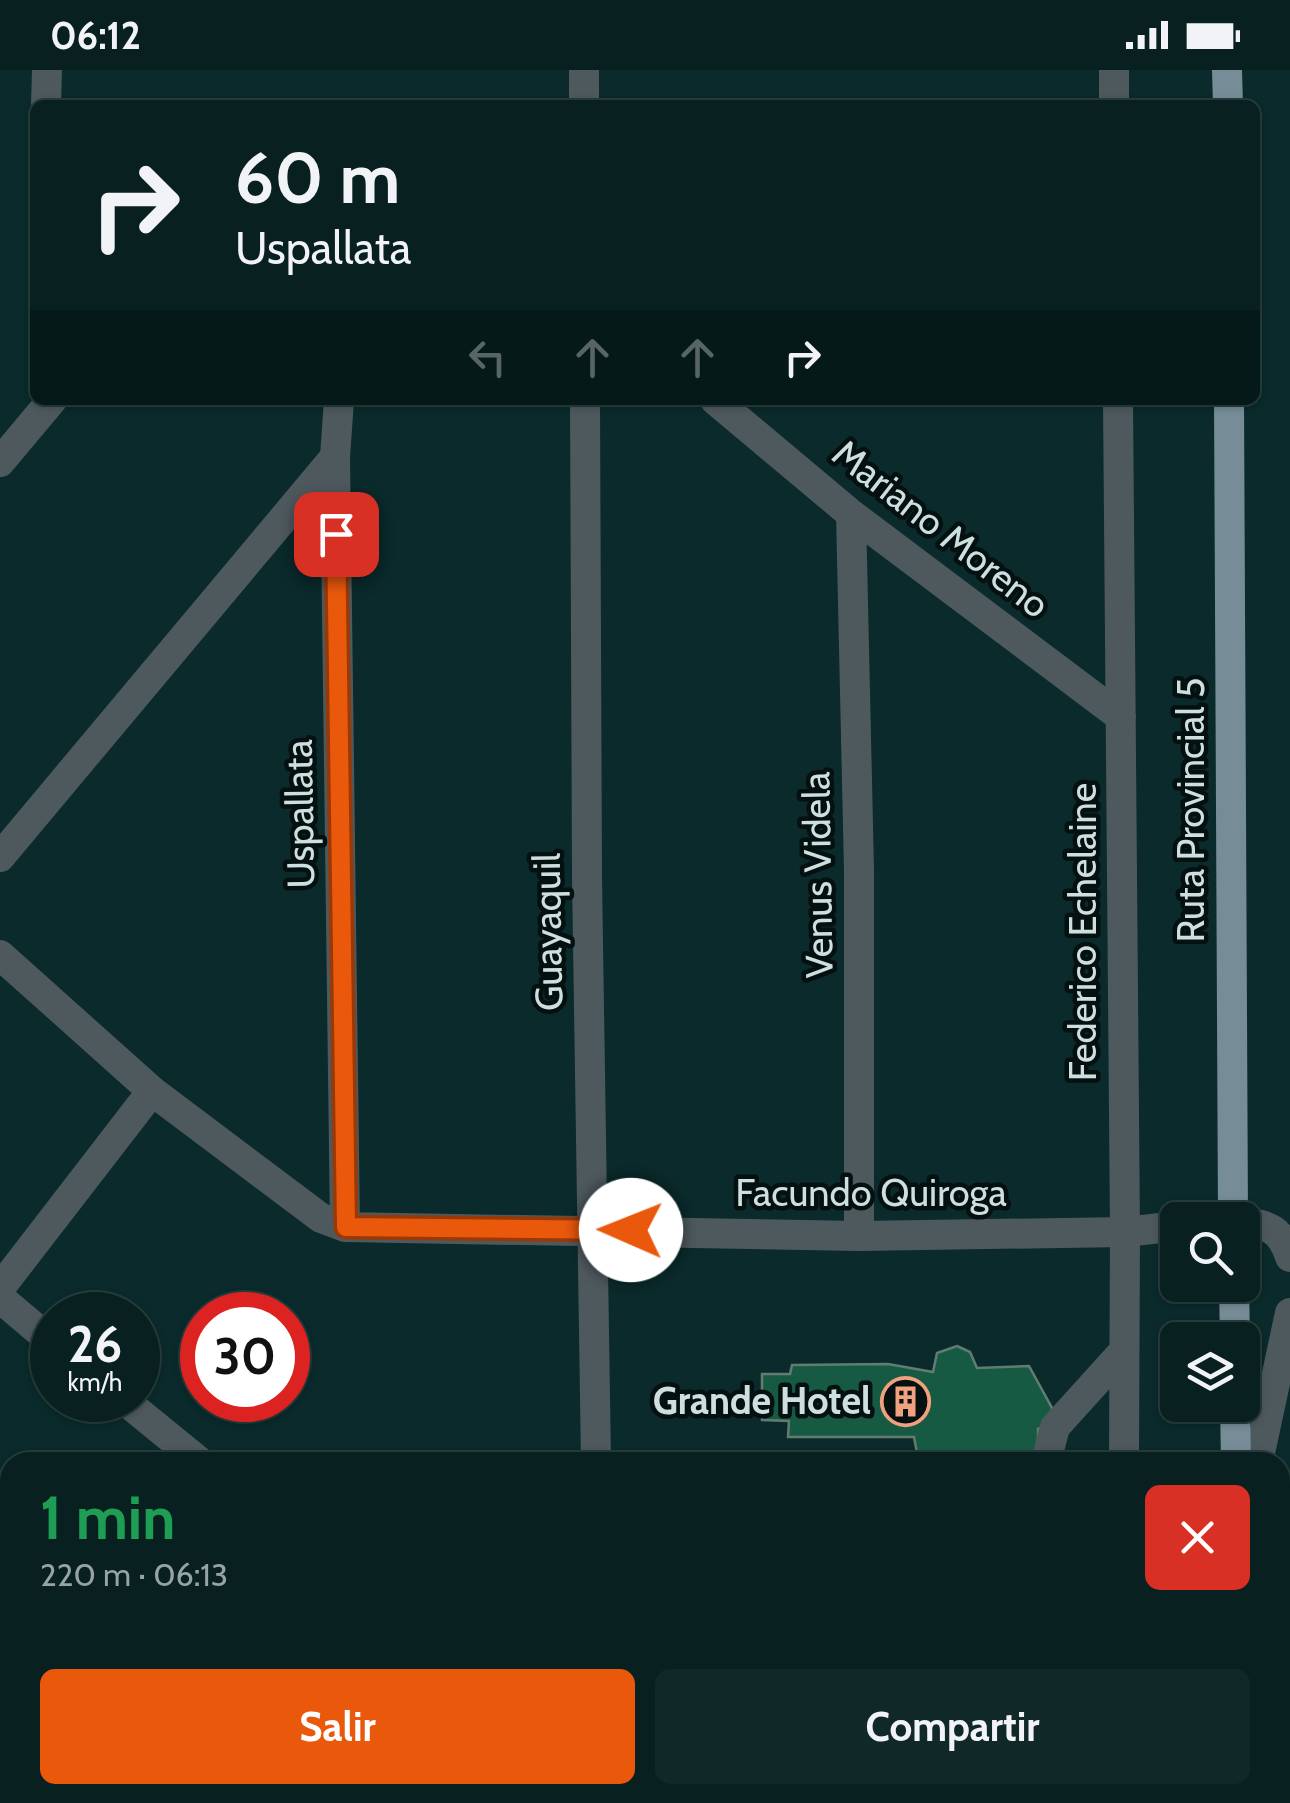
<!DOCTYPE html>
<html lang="es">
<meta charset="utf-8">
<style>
body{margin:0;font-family:Cabin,sans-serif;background:#112829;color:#f1f3f6;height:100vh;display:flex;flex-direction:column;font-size:38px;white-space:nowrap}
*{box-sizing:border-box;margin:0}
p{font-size:32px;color:#98a3a5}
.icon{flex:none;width:55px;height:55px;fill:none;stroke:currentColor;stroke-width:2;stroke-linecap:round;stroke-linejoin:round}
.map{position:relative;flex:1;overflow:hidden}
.sheet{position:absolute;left:0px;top:1382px;width:1290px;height:352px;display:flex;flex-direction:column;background:#082020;border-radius:30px 30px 0 0;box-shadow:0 2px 8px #0004,0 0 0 2px #293e3e}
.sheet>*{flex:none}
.guide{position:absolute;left:30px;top:30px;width:1230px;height:305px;border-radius:15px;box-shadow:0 2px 8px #0004,0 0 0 2px #293e3e;background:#082020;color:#f1f3f6;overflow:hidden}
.buttons{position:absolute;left:1160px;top:1132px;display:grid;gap:20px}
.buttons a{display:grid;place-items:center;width:100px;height:100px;border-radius:15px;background:#082020;box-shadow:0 2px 8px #0004,0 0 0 2px #293e3e;font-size:50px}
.speed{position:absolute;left:30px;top:1222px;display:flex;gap:20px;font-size:50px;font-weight:700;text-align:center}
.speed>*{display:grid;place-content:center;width:130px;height:130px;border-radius:50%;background:#082020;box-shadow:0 2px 8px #0004,0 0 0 2px #293e3e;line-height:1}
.speed small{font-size:25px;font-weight:400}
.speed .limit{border:15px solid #d22;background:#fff;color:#111}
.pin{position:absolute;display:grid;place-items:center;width:85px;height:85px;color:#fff;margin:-42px;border-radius:20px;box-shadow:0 5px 15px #0006}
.me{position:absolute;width:110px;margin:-55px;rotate:271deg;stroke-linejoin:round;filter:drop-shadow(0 0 8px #0008)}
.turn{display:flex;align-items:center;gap:35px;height:210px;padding:0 40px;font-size:45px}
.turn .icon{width:130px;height:130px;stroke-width:2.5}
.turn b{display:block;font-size:70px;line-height:85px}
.lanes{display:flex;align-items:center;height:95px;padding:0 40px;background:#0003;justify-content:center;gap:50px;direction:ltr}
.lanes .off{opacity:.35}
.round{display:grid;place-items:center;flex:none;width:105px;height:105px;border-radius:15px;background:#112829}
.head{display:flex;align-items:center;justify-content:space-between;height:170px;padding:0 40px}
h1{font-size:60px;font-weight:700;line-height:75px;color:#1e9e55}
.action{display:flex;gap:20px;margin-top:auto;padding:20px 40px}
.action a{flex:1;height:115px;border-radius:15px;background:#ea580c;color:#fff;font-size:40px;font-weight:700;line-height:115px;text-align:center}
.action a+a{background:#112829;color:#f1f3f6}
.status{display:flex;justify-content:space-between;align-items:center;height:70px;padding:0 50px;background:#082020;direction:ltr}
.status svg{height:28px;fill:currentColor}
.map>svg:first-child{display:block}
.building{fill:#175a44;stroke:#617d71;stroke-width:2.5}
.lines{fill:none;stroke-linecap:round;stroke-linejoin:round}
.minor{stroke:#4e595e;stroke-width:30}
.major{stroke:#768d98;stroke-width:30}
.route-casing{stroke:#983908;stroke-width:25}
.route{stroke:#ea580c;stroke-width:18}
.labels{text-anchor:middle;stroke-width:9;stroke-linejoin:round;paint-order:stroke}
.street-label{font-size:38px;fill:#cedfdf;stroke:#051011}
.poi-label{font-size:38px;font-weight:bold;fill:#cedfdf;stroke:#051011;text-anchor:end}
</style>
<div class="status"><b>06:12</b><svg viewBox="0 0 49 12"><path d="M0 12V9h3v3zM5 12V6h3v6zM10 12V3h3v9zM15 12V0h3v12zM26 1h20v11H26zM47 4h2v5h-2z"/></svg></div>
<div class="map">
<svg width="1290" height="1733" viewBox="0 0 1290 1733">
<rect width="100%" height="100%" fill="#0a2a2b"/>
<path class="building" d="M957,1276L970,1282L977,1298L1029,1296L1052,1338L1047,1354L1038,1359V1392H852L918,1388L914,1367H788L789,1351L762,1350V1304H790L792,1295L888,1294L933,1302L937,1283Z"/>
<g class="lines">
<path class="minor" d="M584,0V35
M1114,0V35
M46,35L47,0
M339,330L335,387L345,1157
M585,330L587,808L596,1392
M715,330L851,444L1121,647
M1118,330L1125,1162L1124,1392
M0,392L52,330
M851,444L859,800V1166
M0,787L335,387
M0,885L152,1021L321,1148L345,1157L859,1166L1125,1162L1178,1156
M1242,1151C1270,1156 1281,1159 1290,1187
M0,1218L152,1021
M0,1228L52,1272
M124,1330L200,1392
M1046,1392L1055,1357L1122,1283
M1258,1392L1290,1243
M0,1577L10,1585
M1280,1690L1290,1689
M174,1725L182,1733
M598,1725V1733
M864,1725V1733
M273,1733L281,1725
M1126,1733V1725"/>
<path class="major" d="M1227,0L1228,35
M1229,330L1233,1150
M1234,1215L1235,1270
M1235,1335L1236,1392
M1239,1725V1733"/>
</g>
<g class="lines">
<defs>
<path id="route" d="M336,464L346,1157L631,1160"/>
</defs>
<use href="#route" class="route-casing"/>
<use href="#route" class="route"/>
</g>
<defs>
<symbol id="building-ring" viewBox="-11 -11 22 22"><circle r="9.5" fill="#051011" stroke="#f1a17d" stroke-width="1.5"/><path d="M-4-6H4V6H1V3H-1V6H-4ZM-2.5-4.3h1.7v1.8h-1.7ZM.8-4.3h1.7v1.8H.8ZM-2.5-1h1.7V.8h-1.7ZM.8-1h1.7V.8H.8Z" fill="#f1a17d"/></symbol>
</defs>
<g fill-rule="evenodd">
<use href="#building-ring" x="878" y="1304" width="55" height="55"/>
</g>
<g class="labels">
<g class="street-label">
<text transform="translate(941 459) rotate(38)" y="13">Mariano Moreno</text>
<text transform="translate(1191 740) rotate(-90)" y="13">Ruta Provincial 5</text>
<text transform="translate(300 744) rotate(-91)" y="13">Uspallata</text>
<text transform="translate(818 805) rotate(-91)" y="13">Venus Videla</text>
<text transform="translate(548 862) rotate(-91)" y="13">Guayaquil</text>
<text transform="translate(1083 862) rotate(-90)" y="13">Federico Echelaine</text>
<text x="871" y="1136">Facundo Quiroga</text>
</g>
<g class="poi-label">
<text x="871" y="1344">Grande Hotel</text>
</g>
</g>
</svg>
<div class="buttons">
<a><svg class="icon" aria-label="search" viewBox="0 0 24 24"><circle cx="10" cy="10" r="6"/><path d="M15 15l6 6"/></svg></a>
<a><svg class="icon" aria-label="layers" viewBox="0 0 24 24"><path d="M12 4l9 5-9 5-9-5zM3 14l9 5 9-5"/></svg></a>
</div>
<div class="speed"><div>26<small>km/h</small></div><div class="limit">30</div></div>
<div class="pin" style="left:336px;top:464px;background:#d93025"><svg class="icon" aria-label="arrive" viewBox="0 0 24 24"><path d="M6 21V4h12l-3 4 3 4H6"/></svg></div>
<svg class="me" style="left:631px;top:1160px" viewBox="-20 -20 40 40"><circle r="19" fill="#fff"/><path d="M0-13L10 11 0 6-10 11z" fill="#ea580c"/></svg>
<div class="guide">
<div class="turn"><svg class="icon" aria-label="right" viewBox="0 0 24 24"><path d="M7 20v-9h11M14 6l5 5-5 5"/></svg><div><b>60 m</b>Uspallata</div></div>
<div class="lanes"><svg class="icon off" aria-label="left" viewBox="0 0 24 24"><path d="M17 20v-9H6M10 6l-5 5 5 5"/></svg><svg class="icon off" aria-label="ahead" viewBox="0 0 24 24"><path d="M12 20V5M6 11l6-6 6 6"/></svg><svg class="icon off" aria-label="ahead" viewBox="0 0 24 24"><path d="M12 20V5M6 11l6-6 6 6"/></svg><svg class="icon" aria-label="right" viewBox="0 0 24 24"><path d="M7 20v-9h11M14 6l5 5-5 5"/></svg></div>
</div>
<section class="sheet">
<div class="head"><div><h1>1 min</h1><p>220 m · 06:13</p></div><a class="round" style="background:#d93025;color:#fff"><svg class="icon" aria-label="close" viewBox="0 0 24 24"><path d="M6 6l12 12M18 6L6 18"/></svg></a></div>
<div class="action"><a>Salir</a><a>Compartir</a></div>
</section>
</div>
